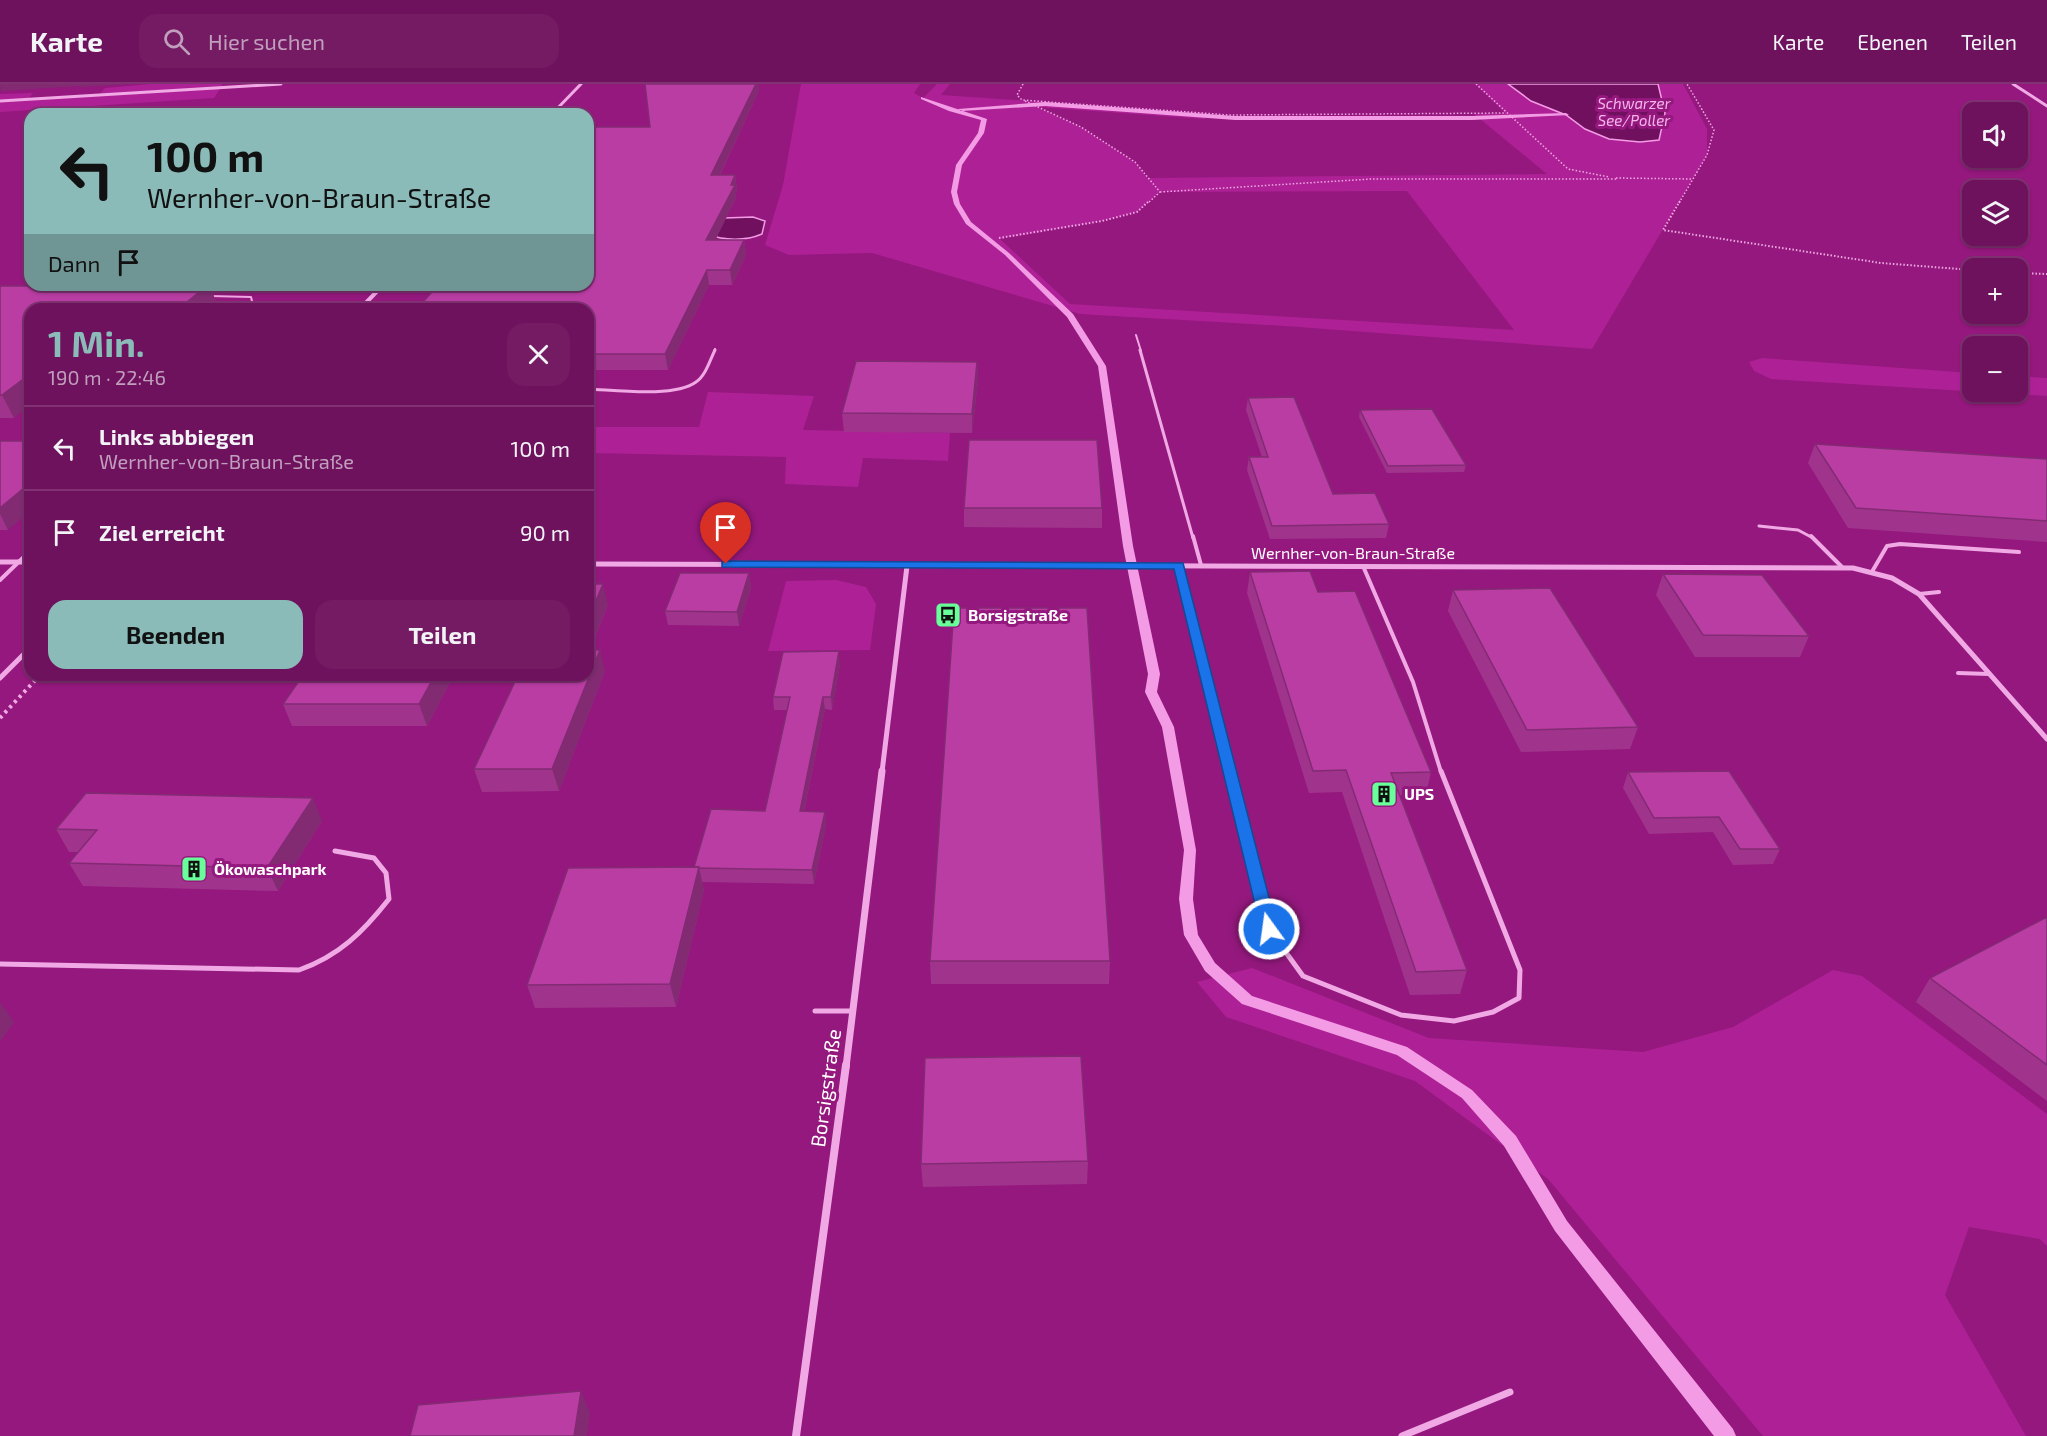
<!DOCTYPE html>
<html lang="de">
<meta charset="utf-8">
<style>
body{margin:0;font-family:"Exo 2",sans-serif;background:#741b64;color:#f1f3f6;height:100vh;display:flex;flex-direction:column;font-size:22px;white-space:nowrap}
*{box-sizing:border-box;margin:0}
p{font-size:20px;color:#c09ebc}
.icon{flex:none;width:33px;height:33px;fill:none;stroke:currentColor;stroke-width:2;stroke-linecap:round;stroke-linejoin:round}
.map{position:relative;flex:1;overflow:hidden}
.details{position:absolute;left:24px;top:219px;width:570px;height:378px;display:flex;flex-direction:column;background:#6f125e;border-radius:18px;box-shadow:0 2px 4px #0004,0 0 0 2px #813273}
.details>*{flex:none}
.banner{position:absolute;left:24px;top:24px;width:570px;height:183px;border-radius:18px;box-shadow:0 2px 4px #0004,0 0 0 2px #813273;background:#8bbbb9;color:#111;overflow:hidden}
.buttons{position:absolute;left:1962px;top:18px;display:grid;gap:12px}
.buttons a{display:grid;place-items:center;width:66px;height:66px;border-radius:12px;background:#6f125e;box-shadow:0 2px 4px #0004,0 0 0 2px #813273;font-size:30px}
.pin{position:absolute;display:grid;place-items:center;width:51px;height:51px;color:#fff;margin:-62px -26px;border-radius:50% 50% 50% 0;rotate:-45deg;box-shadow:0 0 6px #0007}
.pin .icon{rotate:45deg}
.me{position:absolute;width:66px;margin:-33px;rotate:346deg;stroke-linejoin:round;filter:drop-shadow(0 0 4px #0008)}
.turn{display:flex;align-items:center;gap:21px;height:126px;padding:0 24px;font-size:27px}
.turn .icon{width:78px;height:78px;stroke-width:2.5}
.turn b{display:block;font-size:42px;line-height:51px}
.then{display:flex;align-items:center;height:57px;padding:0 24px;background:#0003;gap:12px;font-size:22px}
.round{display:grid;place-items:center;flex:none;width:63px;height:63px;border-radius:18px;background:#741b64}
.headline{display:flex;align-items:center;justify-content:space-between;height:102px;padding:0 24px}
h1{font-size:36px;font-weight:700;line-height:45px;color:#8bbbb9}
.action{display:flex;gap:12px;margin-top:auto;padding:12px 24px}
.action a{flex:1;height:69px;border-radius:18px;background:#8bbbb9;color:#111;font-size:24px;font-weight:700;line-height:69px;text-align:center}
.action a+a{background:#741b64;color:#f1f3f6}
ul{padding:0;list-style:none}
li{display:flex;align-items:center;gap:18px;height:84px;padding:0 24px;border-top:2px solid #813273}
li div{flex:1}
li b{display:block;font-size:22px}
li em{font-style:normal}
header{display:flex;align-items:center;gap:36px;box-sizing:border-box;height:84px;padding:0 30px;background:#6f125e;border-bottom:2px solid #813273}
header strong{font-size:28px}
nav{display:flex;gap:33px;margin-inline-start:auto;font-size:21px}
.search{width:420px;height:54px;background:#741b64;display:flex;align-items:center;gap:15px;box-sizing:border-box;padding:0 21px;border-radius:18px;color:#c09ebc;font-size:22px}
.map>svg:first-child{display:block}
.green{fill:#ae2196;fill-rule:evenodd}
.water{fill:#71105f;stroke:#f39ce5;stroke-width:1.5}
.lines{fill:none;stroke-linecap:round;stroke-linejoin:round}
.stream{fill:#f39ce5;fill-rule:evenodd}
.path-far2{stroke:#f0a9e4;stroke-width:1.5;stroke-dasharray:1.5 2;stroke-linecap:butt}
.path-far1{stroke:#f0a9e4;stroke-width:2;stroke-dasharray:1.5 2;stroke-linecap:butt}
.path{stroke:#f0a9e4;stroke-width:4;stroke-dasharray:3 4;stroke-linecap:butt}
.lane-far4{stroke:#f0a9e4;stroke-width:2}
.lane-far3{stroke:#f0a9e4;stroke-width:3}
.lane-far2{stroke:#f0a9e4;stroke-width:4}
.lane-far1{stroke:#f0a9e4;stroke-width:5}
.lane{stroke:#f0a9e4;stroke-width:7}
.street-far4{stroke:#f0a9e4;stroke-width:3}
.street-far3{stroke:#f0a9e4;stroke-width:4}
.street-far2{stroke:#f0a9e4;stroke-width:5}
.street-far1{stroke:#f0a9e4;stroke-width:7}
.street{stroke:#f0a9e4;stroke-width:8}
.wall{fill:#a0348d}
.shaded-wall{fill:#822b73}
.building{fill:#ba3da4;stroke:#822b73;stroke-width:1.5}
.route{fill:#1a73e8;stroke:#114b97;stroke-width:1.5}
.labels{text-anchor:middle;stroke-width:6;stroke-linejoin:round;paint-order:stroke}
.far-water-label{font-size:15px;font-style:italic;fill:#f7b5ec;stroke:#94187d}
.street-label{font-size:16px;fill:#fff;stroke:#94187d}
.poi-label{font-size:16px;font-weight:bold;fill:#fff;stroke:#94187d;text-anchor:start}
.near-street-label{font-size:20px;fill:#fff;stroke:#94187d}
</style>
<header>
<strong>Karte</strong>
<div class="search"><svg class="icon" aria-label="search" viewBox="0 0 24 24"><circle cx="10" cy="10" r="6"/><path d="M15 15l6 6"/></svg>Hier suchen</div>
<nav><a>Karte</a><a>Ebenen</a><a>Teilen</a></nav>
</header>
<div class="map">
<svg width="2047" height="1352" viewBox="0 0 2047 1352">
<rect width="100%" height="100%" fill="#94187d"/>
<path class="green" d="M152,0H223L214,14L0,28V10L33,9L28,15L99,11L105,4Z
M801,0H920L914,9L923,14L937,0H950L941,11L1206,29L1205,35L1037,23L1081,43L1135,78L1148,94L1547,90L1474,30L1505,29L1476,0H1508L1531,17L1566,31L1585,45L1659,5L1658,0H1683L1707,45V71L1592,265L1285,242L1080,230L872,169L789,171L765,161L783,101ZM1407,107L1514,246L1070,220L1000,155L1102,137L1137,128L1160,108Z
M1762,274L1972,289V308H2018V292L2047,294V312L1771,295L1754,287L1749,278Z
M708,308L814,312L803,346L950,349L948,377L863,374L858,403L785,400L786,373L588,369V343H699Z
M836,496L866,503L876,520L870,566L768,567L786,497Z
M1252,884L1429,954L1643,968L1733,943L1833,886L1862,892L2047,1030V1162L2040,1155L1969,1143L1945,1211L2026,1352H1763L1548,1095L1415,997L1226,933L1197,898Z"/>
<path class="water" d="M1508,0H1658L1665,29L1659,56L1640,58L1609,55L1585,45L1566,31L1531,17Z
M753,133L765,137L762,150C746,157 724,157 708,150L724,134Z"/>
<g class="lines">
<path class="stream" d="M921,13L987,35L984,49L962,81L957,108L960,120L971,138L1009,169L1073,230L1106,282L1133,462L1160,590L1157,608L1174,643L1196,766L1193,815L1198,851L1215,879L1252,912L1407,963L1472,1006L1516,1052L1567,1137L1733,1345L1736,1352H1714L1555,1147L1504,1062L1462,1014L1397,971L1242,920L1205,887L1184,851L1179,815L1184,766L1162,643L1145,608L1148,590L1123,462L1098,282L1067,233L1005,171L966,140L954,120L951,108L956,81L978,49L981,36L949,27L921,15Z
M1045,18L1235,32H1472L1566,29L1569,31L1472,36H1235L1045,22L961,27L958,25Z"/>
<path class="path-far2" d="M1023,0L1017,11L1022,16L1229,31L1506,29
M1476,0L1568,85L1609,93
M1025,17L1081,43L1135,78L1160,108L1148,119
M1616,94L1693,95
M1160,108L1371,95H1618
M1679,119L1707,71L1714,46L1687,0"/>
<path class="path-far1" d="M1680,117L1663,146L1881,179L1972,186
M999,154L1102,137L1137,128L1149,117
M2018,189L2047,190"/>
<path class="path" d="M0,634L40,591"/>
<path class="lane-far4" d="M555,27H576
M210,212L251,213L252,217L243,225
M1136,251L1141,267
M714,267L715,265"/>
<path class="lane-far3" d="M1140,266L1193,454
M588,305C615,306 674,314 696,298C706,291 710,276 715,266
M1759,442L1798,446L1813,454"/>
<path class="lane-far2" d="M1193,452L1201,481
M1811,452L1842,483
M1178,481L1230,688
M1363,482L1413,598L1441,688
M1873,486L1887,462L1900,460L2019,468
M0,496L30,467
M1919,510L1939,508
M1958,589L1989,590"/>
<path class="lane-far1" d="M1229,687L1269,845L1303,892L1401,931L1454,937L1493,928L1519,914L1520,886L1441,687
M0,880L299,886C339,872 363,848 389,815L386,789L374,774L335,767
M815,927H853"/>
<path class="lane" d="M1402,1352L1510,1308"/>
<path class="street-far4" d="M2013,0L2047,22
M0,17L281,0
M552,30L581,0"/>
<path class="street-far3" d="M360,225L383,201"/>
<path class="street-far2" d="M0,478H30
M588,480L1853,484L1892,494L1919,510L2047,655
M0,594L30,564
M882,688L907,482"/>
<path class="street-far1" d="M846,983L882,687"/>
<path class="street" d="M796,1352L846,981"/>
</g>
<path class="wall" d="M759,7L720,91H735L737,105L736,108V114L715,156H744L746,171L732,201H709L668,286H588V201L650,43Z
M95,201H210L217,221L212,225H30L14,334H0V202H94Z
M977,278L978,296L972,349L844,348L842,329Z
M1248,314L1333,410L1389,440L1386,454L1270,455L1247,386L1249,373H1262L1246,326Z
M1360,326L1466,381L1464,388L1387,389L1359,333Z
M0,357L8,446H0Z
M1815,360L2047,375V458L1848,444L1808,379Z
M964,424H1102V444L964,443Z
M1250,488L1318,508L1431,688L1426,710L1400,711L1467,886L1460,910L1410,911L1342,708L1309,709L1247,509Z
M749,489L751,504L739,542L668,541L665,527Z
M1663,490L1809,552L1800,573H1695L1656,511Z
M588,500L608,521L590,566L605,587L559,707L482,708L474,685Z
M1453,506L1638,643L1630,665L1521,668L1448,527Z
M840,580L832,626L825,625L804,727L825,728L826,741L814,800L702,798L704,806L676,923L535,924L527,901L694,783L765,727L787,626H774L773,613Z
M53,591H150L147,594H55Z
M454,591L427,642H292L283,620Z
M1729,687L1780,765L1773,780L1733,781L1713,748L1649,750L1623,704L1628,688Z
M322,737L278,807L83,802L69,779L79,768H69L56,745Z
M2047,833V1017L1916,918L1930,894Z
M930,877H1110L1109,900H931Z
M1088,1077L1087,1100L923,1103L921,1080Z"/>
<path class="shaded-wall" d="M0,0H128L80,3V2L1,7Z
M756,0H759V7L713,105L711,91Z
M735,91L737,105L736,108V114L708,171L706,156Z
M744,156L746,171L732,201L730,186Z
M707,186L709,201L668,286L665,270Z
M208,201H210L217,221L212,225H178Z
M977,278L978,296L972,349V330Z
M30,290V321L14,334L2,311Z
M30,399V427L8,446L0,430V424Z
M749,489L751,504L739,542L737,528Z
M603,500L608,521L588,570V536Z
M600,566L605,587L559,707L552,685Z
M839,567L840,580L832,626L831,613Z
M435,591H454L427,642L419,620Z
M823,613L825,625L801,740L800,727Z
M313,714L322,737L278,807L267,784Z
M825,728L826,741L814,800L812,786Z
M699,783L704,806L676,923L670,900Z
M0,918L14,938L0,958Z
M581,1307L590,1329L587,1352H574Z"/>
<path class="building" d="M645,0H756L711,91H735L731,101H735L706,156H744L730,186H707L665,270H588V225H417L438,201H588V51L595,43H650Z
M95,201H208L178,225H30V290L2,311H0V202H94Z
M856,277L977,278L972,330L842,329Z
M1294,313L1333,410L1375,409L1389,440L1272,442L1249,373H1268L1248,314Z
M1432,325L1466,381L1388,382L1360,326Z
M969,356H1097L1102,424H964Z
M0,357H30V399L0,424Z
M1815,360L2047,375V437L1856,424Z
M1310,487L1318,508L1355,507L1431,688L1391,689L1467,886L1416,888L1346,686L1313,687L1250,488Z
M680,489H749L737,528L665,527Z
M1663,490L1762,491L1809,552L1703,551Z
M588,500H603L588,536Z
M1550,504L1638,643L1527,646L1453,506Z
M954,524H1087L1110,877H930Z
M588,566H600L552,685H474L518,591H588Z
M839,567L831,613H823L800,727L825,728L812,786L699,784V783H694L711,725L765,727L790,613H773L783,568Z
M303,591H435L419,620H283Z
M1729,687L1780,765H1740L1719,733L1654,734L1628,688Z
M86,709L313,714L267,784L69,779L97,746L56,745Z
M699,783L670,900L527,901L568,784Z
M2047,833V981L1930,894Z
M1081,972L1088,1077L921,1080L925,974Z
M581,1307L574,1352H410L418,1321Z"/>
<path class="route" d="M726,477L1183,479L1277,845L1275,849H1264L1261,845L1174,485L722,483V478Z"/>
<defs>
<symbol id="bus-square" viewBox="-11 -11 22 22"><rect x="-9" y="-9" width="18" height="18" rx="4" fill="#68ff9a" stroke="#94187d"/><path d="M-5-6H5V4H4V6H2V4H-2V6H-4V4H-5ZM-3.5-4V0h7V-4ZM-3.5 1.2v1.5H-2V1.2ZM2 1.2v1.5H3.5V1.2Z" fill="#111"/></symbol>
<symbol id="building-square" viewBox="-11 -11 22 22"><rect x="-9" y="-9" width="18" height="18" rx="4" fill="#68ff9a" stroke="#94187d"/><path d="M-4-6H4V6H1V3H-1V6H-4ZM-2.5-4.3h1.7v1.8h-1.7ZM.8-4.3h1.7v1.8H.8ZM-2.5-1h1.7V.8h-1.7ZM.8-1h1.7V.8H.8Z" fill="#111"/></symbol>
</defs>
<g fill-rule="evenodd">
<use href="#bus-square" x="933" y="516" width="30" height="30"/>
<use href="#building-square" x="1369" y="695" width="30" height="30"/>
<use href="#building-square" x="179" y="770" width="30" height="30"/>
</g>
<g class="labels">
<g class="far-water-label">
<text x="1634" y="25">Schwarzer<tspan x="1634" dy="17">See/Poller</tspan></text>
</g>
<g class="street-label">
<text x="1353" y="475">Wernher-von-Braun-Straße</text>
</g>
<g class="poi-label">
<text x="968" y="537">Borsigstraße</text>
<text x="1404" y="716">UPS</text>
<text x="214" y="791">Ökowaschpark</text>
</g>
<g class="near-street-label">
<text transform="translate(826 1004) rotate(-82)" y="7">Borsigstraße</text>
</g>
</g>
</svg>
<div class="buttons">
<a><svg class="icon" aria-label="sound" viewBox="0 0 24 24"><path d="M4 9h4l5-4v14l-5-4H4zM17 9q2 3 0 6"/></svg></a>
<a><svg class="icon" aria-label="layers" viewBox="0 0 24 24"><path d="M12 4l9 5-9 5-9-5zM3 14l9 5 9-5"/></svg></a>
<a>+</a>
<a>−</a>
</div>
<div class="pin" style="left:726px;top:480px;background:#d93025"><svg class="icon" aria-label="arrive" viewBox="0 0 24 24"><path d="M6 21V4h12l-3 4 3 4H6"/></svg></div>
<svg class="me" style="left:1269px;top:845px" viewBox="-20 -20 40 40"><circle r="17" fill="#1a73e8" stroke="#fff" stroke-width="3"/><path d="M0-11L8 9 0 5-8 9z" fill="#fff"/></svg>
<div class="banner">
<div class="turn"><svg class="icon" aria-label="left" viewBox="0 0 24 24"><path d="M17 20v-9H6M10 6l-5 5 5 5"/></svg><div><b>100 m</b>Wernher-von-Braun-Straße</div></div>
<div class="then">Dann<svg class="icon" aria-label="arrive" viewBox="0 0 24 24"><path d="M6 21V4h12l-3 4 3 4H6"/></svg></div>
</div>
<section class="details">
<div class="headline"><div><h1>1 Min.</h1><p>190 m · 22:46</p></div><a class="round"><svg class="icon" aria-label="close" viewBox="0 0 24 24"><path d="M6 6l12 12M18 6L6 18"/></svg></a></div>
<ul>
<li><svg class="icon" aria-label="left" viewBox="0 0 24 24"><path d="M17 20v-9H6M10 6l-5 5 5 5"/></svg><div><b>Links abbiegen</b><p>Wernher-von-Braun-Straße</p></div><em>100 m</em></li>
<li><svg class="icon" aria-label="arrive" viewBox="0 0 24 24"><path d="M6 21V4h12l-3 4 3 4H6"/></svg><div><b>Ziel erreicht</b></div><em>90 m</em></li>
</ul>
<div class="action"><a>Beenden</a><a>Teilen</a></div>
</section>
</div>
